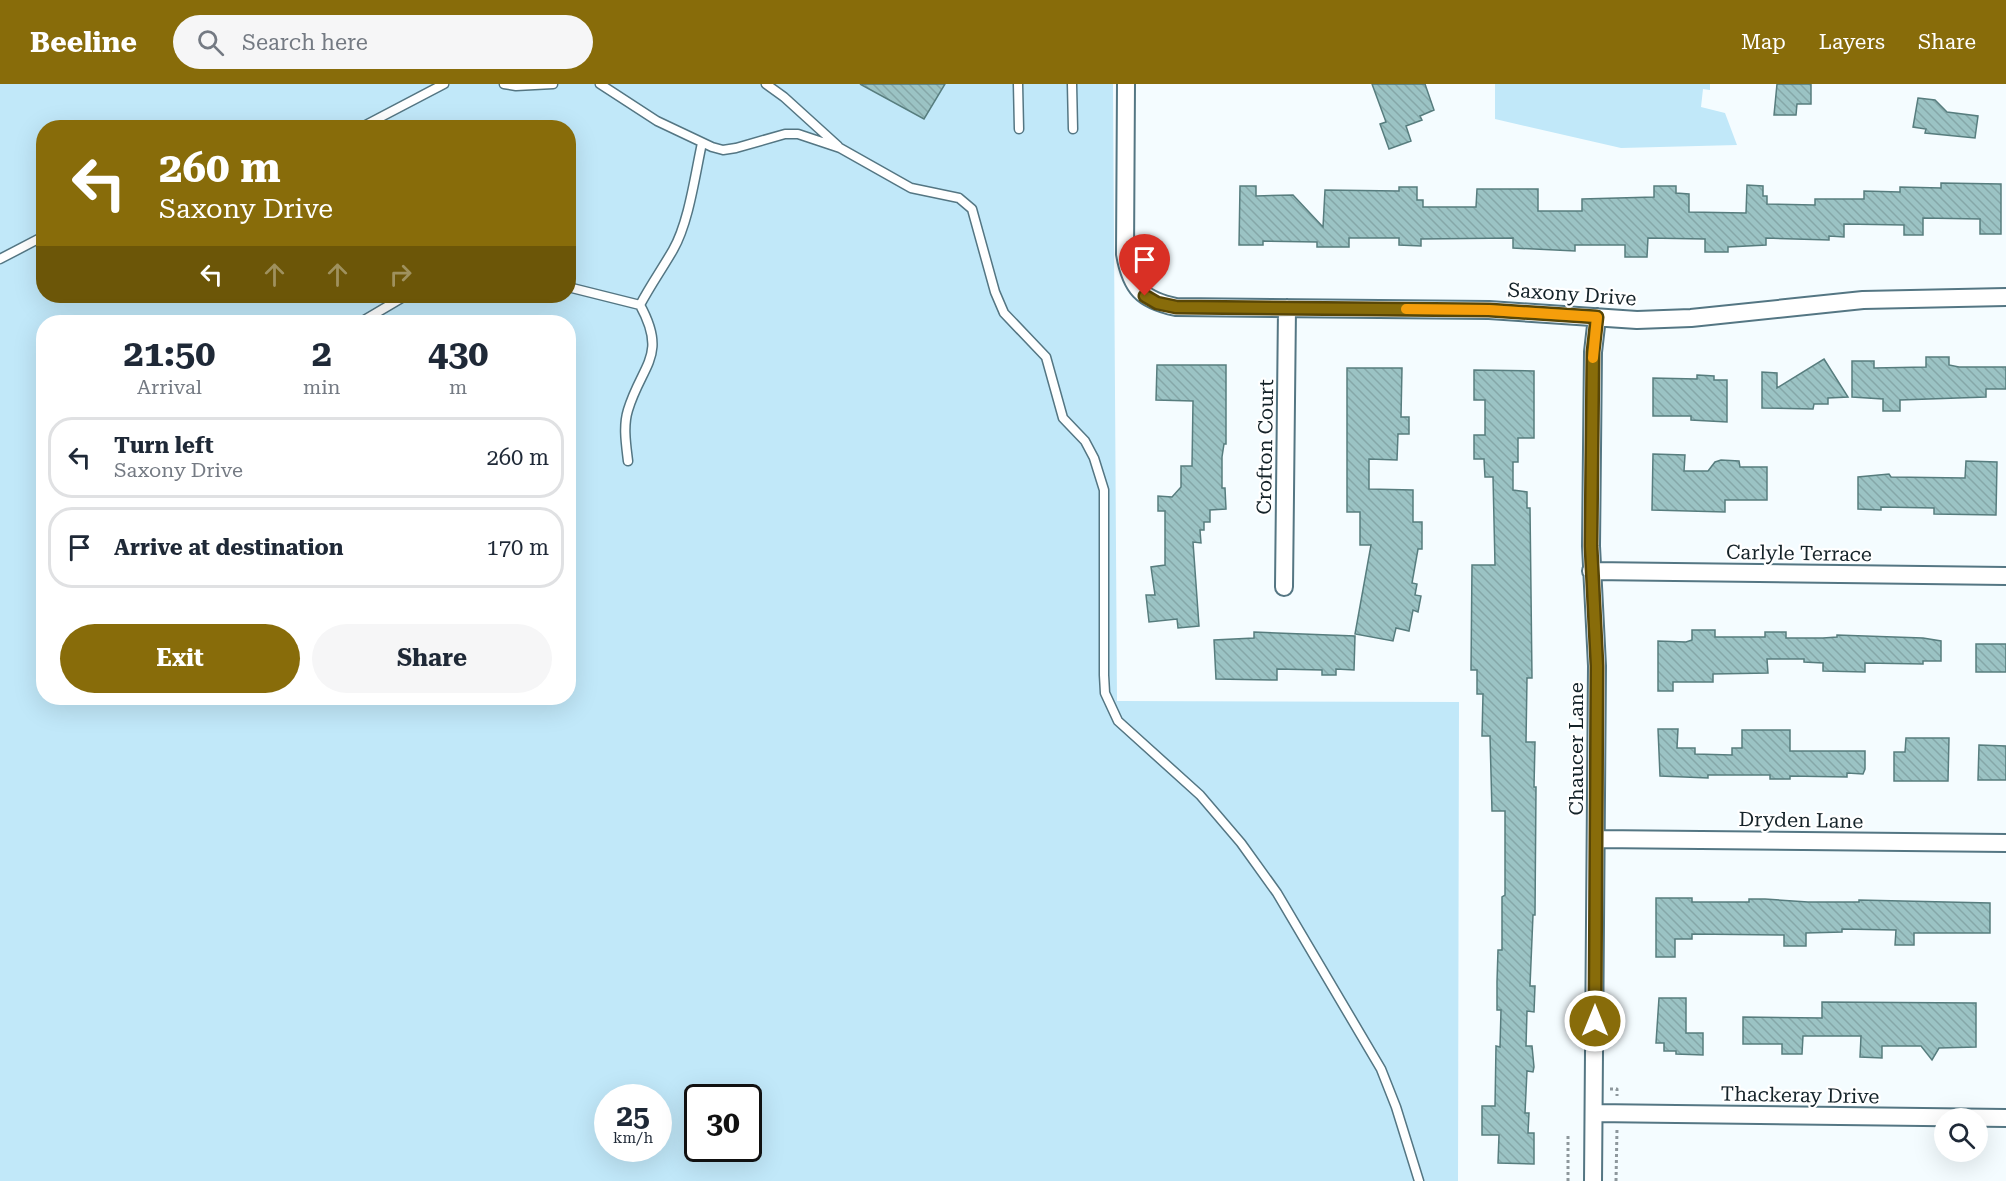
<!DOCTYPE html>
<style>
body{margin:0;font-family:"Roboto Serif",serif;background:#f6f6f7;color:#1f2937;height:100vh;display:flex;flex-direction:column;font-size:22px;white-space:nowrap}
*{box-sizing:border-box;margin:0}
p{font-size:20px;color:#747a83}
.icon{flex:none;width:33px;height:33px;fill:none;stroke:currentColor;stroke-width:2;stroke-linecap:round;stroke-linejoin:round}
.map{position:relative;flex:1;overflow:hidden}
.sheet{position:absolute;left:36px;top:231px;width:540px;height:390px;display:flex;flex-direction:column;background:#fff;border-radius:24px;box-shadow:0 6px 24px #0002}
.sheet>*{flex:none}
.top-card{position:absolute;left:36px;top:36px;width:540px;height:183px;border-radius:24px;box-shadow:0 6px 24px #0002;background:#886c0a;color:#fff;overflow:hidden}
.fabs{position:absolute;left:1934px;top:1024px;display:grid;gap:12px}
.fabs a{display:grid;place-items:center;width:54px;height:54px;border-radius:50%;background:#fff;box-shadow:0 6px 24px #0002;font-size:30px}
.speed{position:absolute;left:594px;top:1000px;display:flex;gap:12px;font-size:30px;font-weight:700;text-align:center}
.speed>*{display:grid;place-content:center;width:78px;height:78px;border-radius:50%;background:#fff;box-shadow:0 6px 24px #0002;line-height:1}
.speed small{font-size:15px;font-weight:400}
.speed .limit{border:3px solid #111;border-radius:9px;background:#fff;color:#111}
.pin{position:absolute;display:grid;place-items:center;width:51px;height:51px;color:#fff;margin:-62px -26px;border-radius:50% 50% 50% 0;rotate:-45deg;box-shadow:0 0 6px #0007}
.pin .icon{rotate:45deg}
.me{position:absolute;width:66px;margin:-33px;rotate:0deg;stroke-linejoin:round;filter:drop-shadow(0 0 4px #0008)}
.turn{display:flex;align-items:center;gap:21px;height:126px;padding:0 24px;font-size:27px}
.turn .icon{width:78px;height:78px;stroke-width:2.5}
.turn b{display:block;font-size:42px;line-height:51px}
.lanes{display:flex;align-items:center;height:57px;padding:0 24px;background:#0003;justify-content:center;gap:30px;direction:ltr}
.lanes .off{opacity:.35}
.eta{display:flex;justify-content:space-evenly;align-items:center;height:102px;text-align:center}
.eta b{font-size:36px;font-weight:700;line-height:42px}
.action{display:flex;gap:12px;margin-top:auto;padding:12px 24px}
.action a{flex:1;height:69px;border-radius:36px;background:#886c0a;color:#fff;font-size:24px;font-weight:700;line-height:69px;text-align:center}
.action a+a{background:#f6f6f7;color:#1f2937}
ul{padding:0;list-style:none}
li{display:flex;align-items:center;gap:18px;height:81px;margin:0 12px 9px;padding:0 12px;border:3px solid #e0e1e3;border-radius:24px}
li div{flex:1}
li b{display:block;font-size:22px}
li em{font-style:normal}
header{display:flex;align-items:center;gap:36px;box-sizing:border-box;height:84px;padding:0 30px;background:#886c0a;color:#fff}
header strong{font-size:28px}
nav{display:flex;gap:33px;margin-inline-start:auto;font-size:21px}
.search{width:420px;height:54px;background:#f6f6f7;display:flex;align-items:center;gap:15px;box-sizing:border-box;padding:0 21px;border-radius:33px;color:#747a83;font-size:22px}
.map>svg:first-child{display:block}
.green{fill:#c1e8f9;fill-rule:evenodd}
.building{fill:url(#building-back-hatch);stroke:#577d7e;stroke-width:1.5}
.lines{fill:none;stroke-linecap:round;stroke-linejoin:round}
.service-casing{stroke:#547683;stroke-width:11}
.minor-casing{stroke:#547683;stroke-width:20}
.path{stroke:#8d979c;stroke-width:3;stroke-dasharray:3 3;stroke-linecap:butt}
.service{stroke:#fff;stroke-width:8}
.minor{stroke:#fff;stroke-width:16}
.route-casing{stroke:#584606;stroke-width:15}
.route{stroke:#886c0a;stroke-width:10}
.slow{stroke:#f59e0b;stroke-width:10}
.labels{text-anchor:middle;stroke-width:4.5;stroke-linejoin:round;paint-order:stroke}
.street-label{font-size:20px;fill:#142228;stroke:#fff}
</style>
<header>
<strong>Beeline</strong>
<div class="search"><svg class="icon" aria-label="search" viewBox="0 0 24 24"><circle cx="10" cy="10" r="6"/><path d="M15 15l6 6"/></svg>Search here</div>
<nav><a>Map</a><a>Layers</a><a>Share</a></nav>
</header>
<div class="map">
<svg width="2006" height="1097" viewBox="0 0 2006 1097">
<defs>
<pattern id="building-back-hatch" width="6" height="6" patternUnits="userSpaceOnUse" patternTransform="scale(1.5)"><rect width="6" height="6" fill="#9bc3c4"/><path d="M-1 5l2 2M0 0l6 6M5-1l2 2" fill="none" stroke="#85a7a8"/></pattern>
</defs>
<rect width="100%" height="100%" fill="#f4fcff"/>
<path class="green" d="M0,0H1113L1117,617L1459,618L1458,1097H0ZM44,44H568V212H44ZM44,238H568V614H44ZM608,1014H658V1065H608ZM698,1014H748V1065H698Z
M1495,0H1710V6L1703,5L1701,23L1725,29L1737,61L1621,64L1495,35Z"/>
<path class="building" d="M860,0H945L924,35Z
M1372,0H1425L1434,26L1420,32L1422,36L1406,42L1411,57L1389,65L1380,40L1386,38Z
M1777,0H1811V20H1797L1796,31H1774Z
M1918,14L1935,16L1947,28L1978,32L1975,54L1925,49L1926,45L1913,43Z
M1941,99L2001,100V150H1980V135L1923,134V151H1904V141L1844,140V153L1829,152V156L1766,154V161L1728,163V168H1705V155L1648,154L1647,173H1625V161H1575V167L1513,164V154L1421,155V162L1399,161V154H1349V163H1317V158L1263,157V161H1239L1240,102H1256V112L1293,111L1323,143L1325,106L1399,107V103H1417V116H1423V123H1476L1477,105H1538V127H1582V115L1654,113V102H1676V109L1689,110V128L1746,129L1747,101L1763,102V112H1767V120L1815,121V115H1864V107L1900,108V103L1941,104Z
M1926,273H1949V281L1959,283H2006V305H1986V313L1900,316V327H1883V315L1852,313V277H1874V284L1926,283Z
M1824,275L1848,313L1828,314V320H1814L1813,325L1762,324V288L1777,289V304Z
M1157,281H1226V360H1224L1222,373V404H1225L1226,425L1210,426V438H1204V446H1200L1201,459L1193,458L1199,542L1178,544L1177,535L1149,538L1146,511H1155L1151,483L1165,481V427H1158V412L1172,413L1181,403V382H1192L1193,317L1156,316Z
M1347,284H1402L1401,333H1409V350H1398L1397,376L1369,375V405L1413,406V438H1422V465H1418L1412,499L1417,500L1415,511L1421,512L1418,528L1413,526L1409,547L1396,544L1393,557L1355,550L1371,461H1360V428H1347Z
M1474,286L1534,287V354H1518V378H1513V406L1527,408V424H1530L1532,594H1527L1526,658H1535L1534,703H1536L1535,831H1533L1530,902H1535L1534,928L1527,927L1526,962H1532L1534,983L1533,988L1527,987L1525,1029H1529L1528,1049H1534V1080L1498,1079L1499,1051H1482V1022H1495L1496,962L1500,963L1501,926H1497V898L1498,866H1502V813L1505,811V727H1492L1490,652H1482L1483,610H1477V586H1471L1472,481H1495L1493,393H1485L1484,375H1474V351H1485V316H1474Z
M1697,291L1714,292V296H1727V338L1691,336V332H1653V294L1697,295Z
M1653,370L1685,371L1684,387H1708L1715,378L1721,376L1739,377L1740,383H1767V416H1725V428L1652,426Z
M1966,377L1997,378L1996,431L1934,430V424L1881,423V426L1858,425V393L1889,390L1891,393L1965,394Z
M1692,546H1715V553H1765V548H1786V554H1823L1837,553V551L1923,554L1941,557V577H1923V580L1865,579V588L1823,587V579L1804,578V575H1767L1768,589L1713,590V598H1673V607H1658V557L1686,558L1692,556Z
M1254,548L1355,552L1354,586L1336,585V591H1322V586L1277,585V596L1216,595L1214,556L1254,554Z
M1976,560H2006V588H1976Z
M1658,645H1678L1677,664H1695V670L1732,671V664H1742V646H1790V667H1865V685L1863,690L1847,689V693L1790,692V695H1770V691H1708V694L1660,692Z
M1906,654H1949L1948,697H1894V668H1905Z
M1979,661L2006,662V696H1978Z
M1656,814H1692V818H1749V815H1765L1808,818H1859V816L1990,819V849H1914V861H1895L1896,846L1842,845V848L1806,849V862H1784V851L1692,850V855H1675V873H1656Z
M1659,914H1686V949H1703V971L1676,970V967H1664V959H1656Z
M1822,918L1976,919V963L1939,964L1932,976L1921,962H1882V974L1860,973L1861,952H1803L1802,970H1782V960H1743V933L1822,934Z"/>
<g class="lines">
<defs>
<path id="service" d="M504,0L516,2L553,0
M600,0L657,37L712,63L723,66L736,64L785,50H798L840,64L911,104L959,114L972,125L995,208L1004,229L1046,273L1063,334L1085,357L1094,374L1104,406V591L1105,609L1118,637L1200,711L1241,759L1277,809L1381,985L1396,1023L1419,1097
M766,0L784,13L838,62
M1018,0L1019,45
M1072,0L1073,45
M360,44L444,0
M0,175L44,152
M568,203L640,221C650,202 662,185 673,166C689,138 695,91 702,59
M361,238L405,212
M628,377C626,360 623,342 628,326C642,280 668,272 640,221"/>
<path id="minor" d="M1126,0L1125,170C1131,204 1142,216 1176,223L1489,226L1637,236L1691,234L1863,216L2006,213
M1591,487L2006,492
M1284,503L1287,224
M1596,755L2006,759
M1594,1029L2006,1034
M1593,1097L1597,582L1591,462L1593,268L1597,233"/>
</defs>
<use href="#service" class="service-casing"/>
<use href="#minor" class="minor-casing"/>
<path class="path" d="M1610,1005H1617V1012
M1568,1097V1052
M1616,1097L1617,1045"/>
<use href="#service" class="service"/>
<use href="#minor" class="minor"/>
</g>
<g class="lines">
<defs>
<path id="route" d="M1145,212L1157,219L1176,223L1489,226L1597,233L1593,268L1591,462L1597,582L1595,937"/>
</defs>
<use href="#route" class="route-casing"/>
<use href="#route" class="route"/>
<path class="slow" d="M1406,225L1489,226L1597,233L1593,274"/>
</g>
<g class="labels">
<g class="street-label">
<text transform="translate(1572 210) rotate(4)" y="7">Saxony Drive</text>
<text transform="translate(1265 363) rotate(-89)" y="7">Crofton Court</text>
<text transform="translate(1799 469) rotate(1)" y="7">Carlyle Terrace</text>
<text transform="translate(1576 665) rotate(-90)" y="7">Chaucer Lane</text>
<text transform="translate(1801 736) rotate(1)" y="7">Dryden Lane</text>
<text transform="translate(1800 1011) rotate(1)" y="7">Thackeray Drive</text>
</g>
</g>
</svg>
<div class="fabs">
<a><svg class="icon" aria-label="search" viewBox="0 0 24 24"><circle cx="10" cy="10" r="6"/><path d="M15 15l6 6"/></svg></a>
</div>
<div class="speed"><div>25<small>km/h</small></div><div class="limit">30</div></div>
<div class="pin" style="left:1145px;top:212px;background:#d93025"><svg class="icon" aria-label="arrive" viewBox="0 0 24 24"><path d="M6 21V4h12l-3 4 3 4H6"/></svg></div>
<svg class="me" style="left:1595px;top:937px" viewBox="-20 -20 40 40"><circle r="17" fill="#886c0a" stroke="#fff" stroke-width="3"/><path d="M0-11L8 9 0 5-8 9z" fill="#fff"/></svg>
<div class="top-card">
<div class="turn"><svg class="icon" aria-label="left" viewBox="0 0 24 24"><path d="M17 20v-9H6M10 6l-5 5 5 5"/></svg><div><b>260 m</b>Saxony Drive</div></div>
<div class="lanes"><svg class="icon" aria-label="left" viewBox="0 0 24 24"><path d="M17 20v-9H6M10 6l-5 5 5 5"/></svg><svg class="icon off" aria-label="ahead" viewBox="0 0 24 24"><path d="M12 20V5M6 11l6-6 6 6"/></svg><svg class="icon off" aria-label="ahead" viewBox="0 0 24 24"><path d="M12 20V5M6 11l6-6 6 6"/></svg><svg class="icon off" aria-label="right" viewBox="0 0 24 24"><path d="M7 20v-9h11M14 6l5 5-5 5"/></svg></div>
</div>
<section class="sheet">
<div class="eta">
<div><b>21:50</b><p>Arrival</p></div>
<div><b>2</b><p>min</p></div>
<div><b>430</b><p>m</p></div>
</div>
<ul>
<li><svg class="icon" aria-label="left" viewBox="0 0 24 24"><path d="M17 20v-9H6M10 6l-5 5 5 5"/></svg><div><b>Turn left</b><p>Saxony Drive</p></div><em>260 m</em></li>
<li><svg class="icon" aria-label="arrive" viewBox="0 0 24 24"><path d="M6 21V4h12l-3 4 3 4H6"/></svg><div><b>Arrive at destination</b></div><em>170 m</em></li>
</ul>
<div class="action"><a>Exit</a><a>Share</a></div>
</section>
</div>
